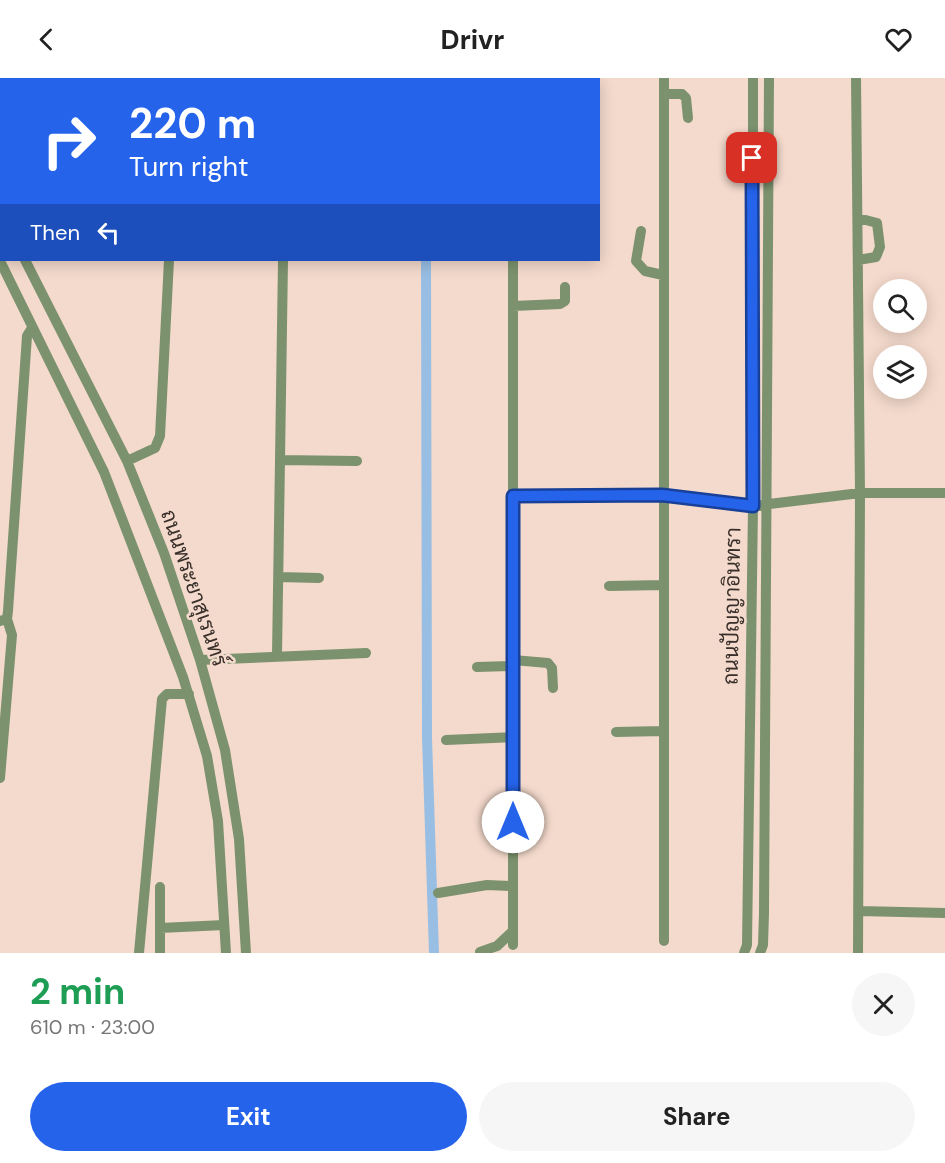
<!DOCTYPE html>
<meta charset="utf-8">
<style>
body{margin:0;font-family:"DM Sans",Sarabun,sans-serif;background:#f6f6f6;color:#222;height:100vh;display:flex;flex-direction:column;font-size:22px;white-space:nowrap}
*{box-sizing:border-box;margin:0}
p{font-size:20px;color:#767676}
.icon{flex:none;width:33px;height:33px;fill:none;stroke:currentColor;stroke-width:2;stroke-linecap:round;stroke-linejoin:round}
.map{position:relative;height:875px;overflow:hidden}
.drawer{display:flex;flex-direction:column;background:#fff;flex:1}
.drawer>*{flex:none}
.guide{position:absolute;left:0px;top:0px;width:600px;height:183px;box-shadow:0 3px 15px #0003;background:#2563eb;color:#fff;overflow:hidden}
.fabs{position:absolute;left:873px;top:201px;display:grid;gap:12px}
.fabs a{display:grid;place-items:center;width:54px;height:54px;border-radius:50%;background:#fff;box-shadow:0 3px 15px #0003;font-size:30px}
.pin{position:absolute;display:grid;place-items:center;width:51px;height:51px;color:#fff;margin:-26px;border-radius:12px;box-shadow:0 3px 9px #0006}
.me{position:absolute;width:66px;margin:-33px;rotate:0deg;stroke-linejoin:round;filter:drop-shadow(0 0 4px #0008)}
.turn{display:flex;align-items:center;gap:21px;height:126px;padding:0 30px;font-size:27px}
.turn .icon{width:78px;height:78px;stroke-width:2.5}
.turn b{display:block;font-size:42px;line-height:51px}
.then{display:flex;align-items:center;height:57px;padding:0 30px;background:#0003;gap:12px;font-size:22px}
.round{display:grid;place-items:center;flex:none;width:63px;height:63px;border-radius:32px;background:#f6f6f6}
.summary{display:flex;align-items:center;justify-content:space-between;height:102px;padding:0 30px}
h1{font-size:36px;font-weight:700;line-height:45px;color:#1e9e55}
.button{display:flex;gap:12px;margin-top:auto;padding:12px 30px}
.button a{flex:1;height:69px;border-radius:36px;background:#2563eb;color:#fff;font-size:24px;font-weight:700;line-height:69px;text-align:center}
.button a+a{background:#f6f6f6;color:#222}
header{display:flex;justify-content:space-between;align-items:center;height:78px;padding:0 30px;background:#fff;font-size:27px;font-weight:700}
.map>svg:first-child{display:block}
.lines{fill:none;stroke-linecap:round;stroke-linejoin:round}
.canal{stroke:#98bee4;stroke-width:10}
.minor{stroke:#7c926e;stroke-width:10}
.route-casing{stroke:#184099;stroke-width:15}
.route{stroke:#2563eb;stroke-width:10}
.labels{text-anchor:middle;stroke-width:5;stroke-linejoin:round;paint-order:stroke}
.street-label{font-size:21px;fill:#392f2a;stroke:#f4dacc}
</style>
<header><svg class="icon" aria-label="back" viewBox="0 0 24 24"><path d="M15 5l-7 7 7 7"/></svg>Drivr<svg class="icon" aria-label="heart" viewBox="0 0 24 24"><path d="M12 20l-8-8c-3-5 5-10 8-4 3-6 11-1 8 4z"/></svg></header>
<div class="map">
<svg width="945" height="875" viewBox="0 0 945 875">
<rect width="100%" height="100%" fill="#f4dacc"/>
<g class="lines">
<path class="canal" d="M426,0V2
M426,182L427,660L434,875"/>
<path class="minor" d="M511,0V2
M664,0V863
M856,0L860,415L858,875
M177,2V0
M287,2V0
M664,16H682L686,20L688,40
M0,133L2,136
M858,140L877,145L880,169L876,179L858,182
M641,153L636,183L645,193L663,197
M25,182L127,383L164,475L200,582L225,672L239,761L246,875
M513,182V867
M0,183L104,394L183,599L207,678L218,743L226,875
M513,228L560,226L565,223V209
M280,382L283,182
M127,383L155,370L160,358L169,182
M513,418L662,417L753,428L860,415H945
M279,499L319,500
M609,508L663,507
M0,543L7,541L8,533L27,258L32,250
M277,577L280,382L357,383
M200,582L366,575
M513,582L548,585L552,590L553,610
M477,589L513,588
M616,654L663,653
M446,662L513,659
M0,700L12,557L7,541
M438,815L487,807L513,808
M859,833L945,835
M160,850L224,847
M480,874L497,868L513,853
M139,875L162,621L167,616H189
M160,875V809
M744,875L747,867L753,428V0
M760,875L763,867L764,835L769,0"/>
</g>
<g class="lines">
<defs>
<path id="route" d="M513,744V418L662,417L753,428L752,80"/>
</defs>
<use href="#route" class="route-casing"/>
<use href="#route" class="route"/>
</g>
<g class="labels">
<g class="street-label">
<text transform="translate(194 510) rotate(71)" y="7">ถนนพระยาสุเรนทร์</text>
<text transform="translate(732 528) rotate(-89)" y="7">ถนนปัญญาอินทรา</text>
</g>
</g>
</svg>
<div class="fabs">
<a><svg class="icon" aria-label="search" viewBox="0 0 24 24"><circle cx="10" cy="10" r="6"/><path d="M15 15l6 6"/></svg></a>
<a><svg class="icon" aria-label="layers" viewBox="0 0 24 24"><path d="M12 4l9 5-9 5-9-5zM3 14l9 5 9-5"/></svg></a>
</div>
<div class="pin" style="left:752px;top:80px;background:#d93025"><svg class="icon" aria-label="arrive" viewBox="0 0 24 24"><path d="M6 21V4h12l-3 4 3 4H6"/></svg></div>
<svg class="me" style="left:513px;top:744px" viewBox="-20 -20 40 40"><circle r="19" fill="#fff"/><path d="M0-13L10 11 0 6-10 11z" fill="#2563eb"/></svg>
<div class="guide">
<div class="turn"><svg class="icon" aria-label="right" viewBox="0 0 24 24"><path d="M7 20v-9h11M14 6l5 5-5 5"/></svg><div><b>220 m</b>Turn right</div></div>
<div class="then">Then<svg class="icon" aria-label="left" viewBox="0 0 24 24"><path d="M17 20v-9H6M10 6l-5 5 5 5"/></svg></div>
</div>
</div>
<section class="drawer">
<div class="summary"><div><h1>2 min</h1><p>610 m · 23:00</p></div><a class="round"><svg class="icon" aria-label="close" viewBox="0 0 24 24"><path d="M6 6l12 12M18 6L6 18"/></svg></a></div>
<div class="button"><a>Exit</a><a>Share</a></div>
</section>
